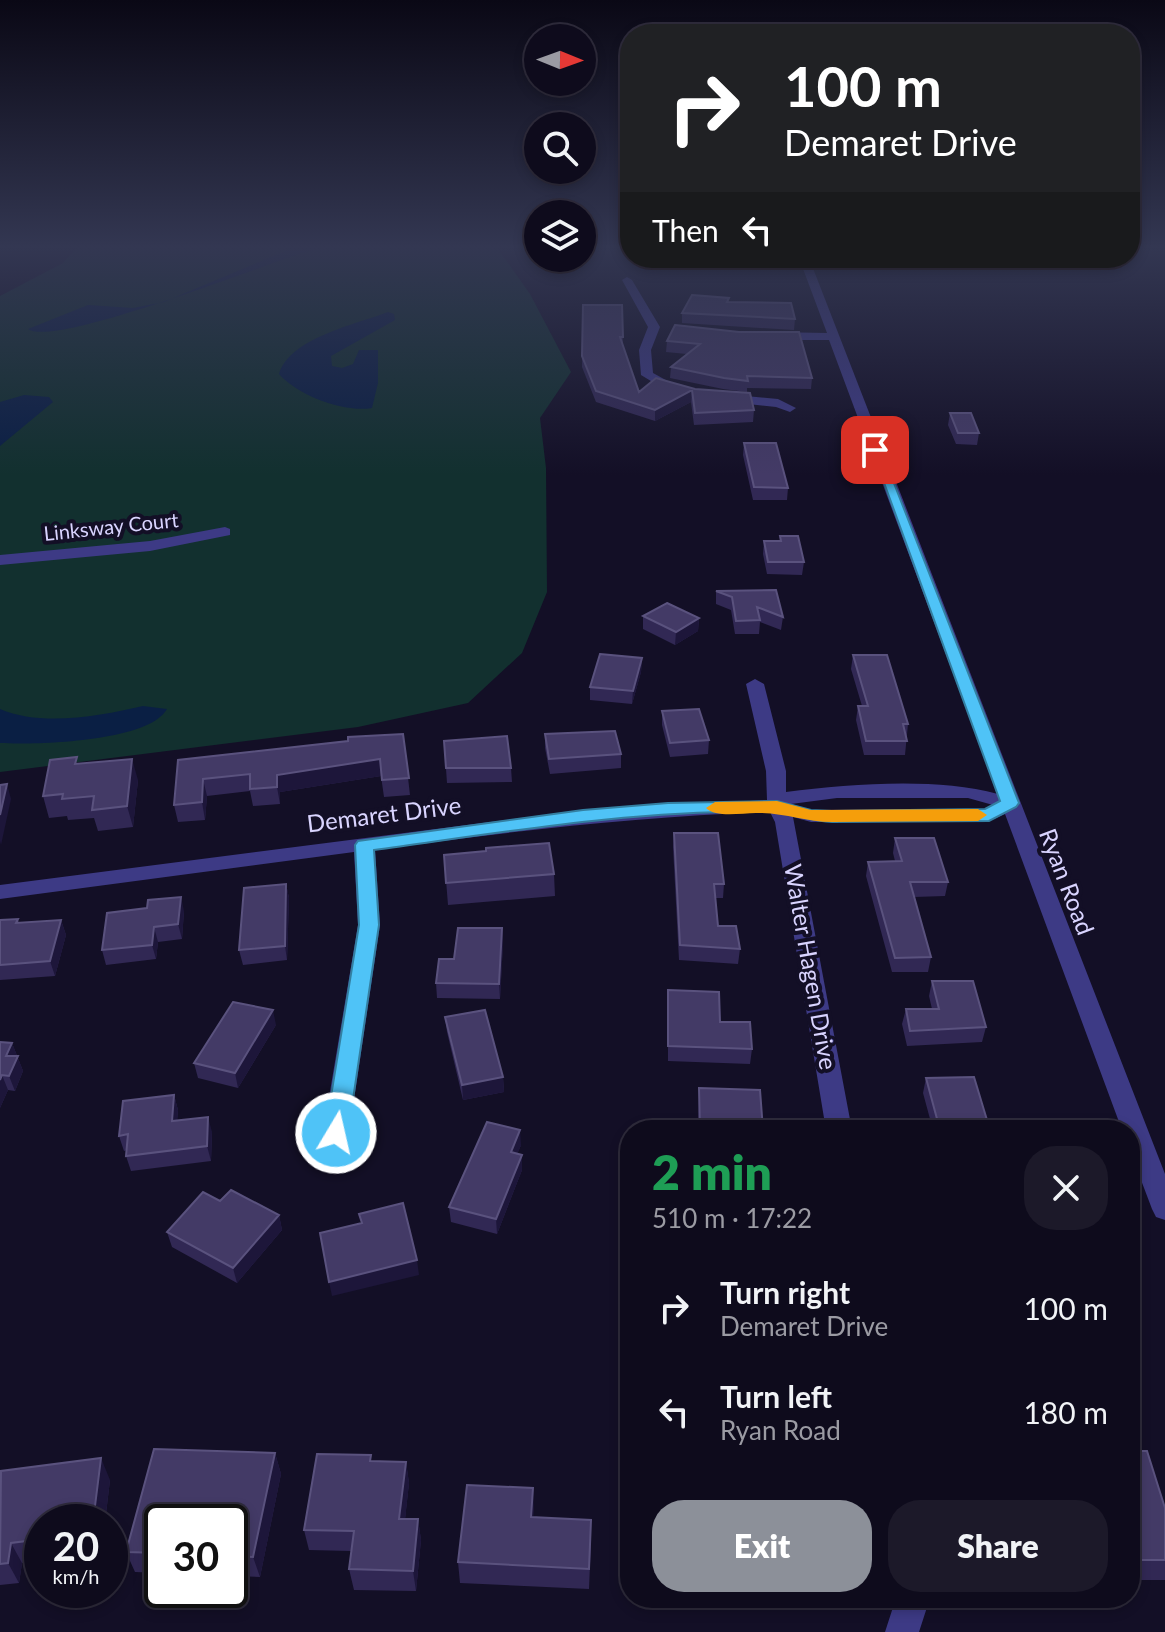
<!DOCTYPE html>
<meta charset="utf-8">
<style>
body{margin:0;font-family:Lato,sans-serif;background:#1c1929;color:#f1f3f6;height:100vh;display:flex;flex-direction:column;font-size:30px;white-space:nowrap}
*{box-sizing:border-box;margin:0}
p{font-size:26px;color:#9b9ba3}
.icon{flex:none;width:44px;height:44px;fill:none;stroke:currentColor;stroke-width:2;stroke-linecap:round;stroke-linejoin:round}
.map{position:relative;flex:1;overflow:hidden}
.sheet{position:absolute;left:620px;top:1120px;width:520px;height:488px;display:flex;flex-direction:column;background:#0e0b1c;border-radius:32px;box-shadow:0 4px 12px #0003,0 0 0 2px #2e2b3b}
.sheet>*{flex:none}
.banner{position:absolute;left:620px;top:24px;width:520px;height:244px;border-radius:32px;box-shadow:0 4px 12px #0003,0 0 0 2px #2e2b3b;background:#202124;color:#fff;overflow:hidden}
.needle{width:52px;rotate:91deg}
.buttons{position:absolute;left:524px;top:24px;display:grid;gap:16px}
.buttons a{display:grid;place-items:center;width:72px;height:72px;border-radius:50%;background:#0e0b1c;box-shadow:0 4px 12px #0003,0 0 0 2px #2e2b3b;font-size:40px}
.speed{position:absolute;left:24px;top:1504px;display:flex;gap:16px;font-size:40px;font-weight:700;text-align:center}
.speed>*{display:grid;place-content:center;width:104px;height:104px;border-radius:50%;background:#0e0b1c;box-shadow:0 4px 12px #0003,0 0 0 2px #2e2b3b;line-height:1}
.speed small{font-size:20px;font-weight:400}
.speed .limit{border:4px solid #111;border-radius:12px;background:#fff;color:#111}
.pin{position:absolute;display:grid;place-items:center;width:68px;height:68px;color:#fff;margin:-34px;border-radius:16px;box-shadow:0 4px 12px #0006}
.me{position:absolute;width:88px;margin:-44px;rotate:9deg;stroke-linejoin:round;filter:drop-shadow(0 0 6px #0008)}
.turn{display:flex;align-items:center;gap:28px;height:168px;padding:0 32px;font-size:36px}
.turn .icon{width:104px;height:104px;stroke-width:2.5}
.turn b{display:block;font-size:56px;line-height:68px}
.then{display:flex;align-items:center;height:76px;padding:0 32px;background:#0003;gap:16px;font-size:30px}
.round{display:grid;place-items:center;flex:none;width:84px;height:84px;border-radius:32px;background:#1c1929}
.summary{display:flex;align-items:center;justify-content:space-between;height:136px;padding:0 32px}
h1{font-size:48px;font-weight:800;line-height:60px;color:#1e9e55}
.cta{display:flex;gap:16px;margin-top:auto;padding:16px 32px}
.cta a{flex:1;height:92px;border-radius:32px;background:#8c9099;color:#fff;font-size:32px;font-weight:800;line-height:92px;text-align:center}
.cta a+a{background:#1c1929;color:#f1f3f6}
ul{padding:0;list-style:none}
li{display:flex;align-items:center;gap:24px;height:104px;padding:0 32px}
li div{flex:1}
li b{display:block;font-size:30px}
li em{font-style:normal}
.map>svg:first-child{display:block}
.green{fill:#12302f}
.water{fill:#0a1f44}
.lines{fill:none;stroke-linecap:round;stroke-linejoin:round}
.minor{fill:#3d3a85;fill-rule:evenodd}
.wall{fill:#312854}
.shaded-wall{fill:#1d163a}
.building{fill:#433a66;stroke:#5a527e;stroke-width:2}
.route{fill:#4fc3f7;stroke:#337fa1;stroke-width:2}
.slow{fill:#f59e0b}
.labels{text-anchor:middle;stroke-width:8;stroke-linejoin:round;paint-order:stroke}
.far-street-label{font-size:20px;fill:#d9d4ff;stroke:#130f26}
.street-label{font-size:24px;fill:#d9d4ff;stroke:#130f26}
</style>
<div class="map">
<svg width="1165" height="1632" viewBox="0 0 1165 1632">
<rect width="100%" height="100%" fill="#130f26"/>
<path class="green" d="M78,246H496L530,294L571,372L540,418L546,468L547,592L522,653L468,703L358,727L0,772V296L63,263Z"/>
<path class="water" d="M297,246H324C279,258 55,349 28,329L88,305L133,308L164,302Z
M388,312L394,314L395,320L331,356L332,366L342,368L353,364L359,350H378V383L372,408C344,413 297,395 279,374C290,338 354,325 388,312Z
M24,395L49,397L53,402L0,446V402Z
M143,706L167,709C149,742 35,745 0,743V709C42,727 100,716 143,706Z"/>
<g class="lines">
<path class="minor" d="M799,258H809L1165,1174V1220L1156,1217L1152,1209L1130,1151V1130H1122L1005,814L989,821L811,822L793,817L852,1130H826L775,822L770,812C637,816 507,832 375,850L380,925L349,1133L345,1140L336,1143L327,1140L323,1133L358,925L354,852L0,899V885L583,810L767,800L766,771L746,684L755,679L764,684L786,771V792C852,784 934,777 998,794L829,340H773L767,336L773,332L827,333ZM837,798H968L993,805L985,809L812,810L791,804Z
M627,277L632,280L660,327L651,350L653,373L682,389V395H674L641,375L639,350L648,327L622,280Z
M725,394L778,399L796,408L790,412L776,407L720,401L719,398Z
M225,527L230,529V535L150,551L0,565V555L150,541Z
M896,1598H930L919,1632H885Z"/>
</g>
<path class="wall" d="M729,298L728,302L795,319L794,330L682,323V313Z
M583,305H622L623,346L639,392L656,378L754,410L753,422L694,425L691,402L655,421L596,402L582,367Z
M675,325L812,378L811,389L747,388V392L723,389L670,378L671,367L687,354L666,352L667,341Z
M950,413L979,433L977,445L956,444L948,425Z
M744,443L788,488L787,500H753L743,455Z
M780,536L804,562L802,575L767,574L763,554L764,541H780Z
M716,590L783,617L781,630L760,622L759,634H735L731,610L716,604Z
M643,616L699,618L698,631L675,645L643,629Z
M853,655L908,724L905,755H864L856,720L858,706H862L851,669Z
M642,658L641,672L632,704L590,700V687Z
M662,711L709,740L708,754L670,757L662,725Z
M403,734L410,795L384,797L381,776L280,792V804L253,806L250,791L207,796L205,820L178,822L174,805L178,760L348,741Z
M545,734L621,754V768L550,774L545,748Z
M444,741L511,768L512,782L447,783Z
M78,764L138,780L133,827L98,831L94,818L68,820L67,816L49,818L43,796Z
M674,833L724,884L723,898H715L718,926L740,949L738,964L679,960L673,847Z
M895,838L948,882L945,896L914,897L931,957L928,972H892L866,876L868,862L895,861L893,853Z
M444,855L554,874L555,896L448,905Z
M286,884L289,898L287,960L243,965L239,950Z
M184,911L182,939L158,942L156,959L106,965L102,950Z
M18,919L19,923L61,920L66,935L55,976L0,980V920Z
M502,928L503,943L500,999L437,998L436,983L454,959Z
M932,981L986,1027L982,1042L907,1046L902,1024L906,1009H932L929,996Z
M668,990L720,1022L752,1049L750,1064L668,1061Z
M445,1017L503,1077L504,1092L463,1100L447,1032Z
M276,1025L238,1088L198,1078L194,1063Z
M0,1042L12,1043L23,1071L15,1091L8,1090L0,1108Z
M926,1078L990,1130H933L923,1093Z
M699,1088L763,1130H698Z
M174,1095L178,1110L177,1121L212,1132L211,1161L131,1171L126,1156L127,1150L124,1151L119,1136Z
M521,1145L517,1154L522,1155V1170L497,1234L451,1222L449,1207Z
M220,1201L279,1215L282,1230L237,1283L172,1247L167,1232Z
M154,1449L275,1453L281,1474L260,1577L230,1576V1522H162V1573L135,1572L126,1552Z
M1130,1451L1165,1508V1580H1130Z
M372,1461L406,1462L409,1483L405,1519H418L421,1540L416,1591L354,1590L349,1569L351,1551L309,1550L304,1530Z
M0,1476L110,1480L105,1522H42V1561L22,1563L19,1583L0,1585Z
M533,1488V1517L591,1541L589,1589L460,1583L458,1562Z"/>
<path class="shaded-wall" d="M692,390L691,402L655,421V410Z
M699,618L698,631L675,645L676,632Z
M642,658L641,672L632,704L633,691Z
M132,759L138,780L133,827L127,806Z
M380,759L381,776L280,792V804L277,787V775Z
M203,779L207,796L205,820L202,802Z
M7,784L11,799L1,845L0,841V815Z
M286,884L289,898L287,960L285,946Z
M181,897L184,911L182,939L178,924Z
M61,920L66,935L55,976L50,961Z
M154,927L158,942L156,959L152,945Z
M502,928L503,943L500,999L499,984Z
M273,1010L276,1025L238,1088L235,1073Z
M12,1043L23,1071L15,1091L9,1076L6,1056Z
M2,1075L8,1090L0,1108V1080Z
M503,1077L504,1092L463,1100L462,1085Z
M174,1095L178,1110L176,1136L172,1121Z
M208,1117L212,1132L211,1161L207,1146Z
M520,1130L521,1145L512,1168L511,1152Z
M522,1155V1170L497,1234L496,1219Z
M279,1215L282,1230L237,1283L233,1268Z
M417,1260L419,1275L332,1296L329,1282Z
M275,1453L281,1474L260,1577L253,1557Z
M101,1458L110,1480L105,1522H93Z
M406,1462L409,1483L403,1539L399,1519Z
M533,1488L534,1509L532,1538L531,1517Z
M418,1519L421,1540L416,1591L413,1571Z
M11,1543L22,1563L19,1583L8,1563Z"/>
<path class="building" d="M692,295L729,298L727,302L791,303L795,319L682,313Z
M583,305H622L623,337H620L639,392L656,378L695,389L750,393L754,410L695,413L692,390L655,410L596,391L582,356Z
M675,325L739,332H799L812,378L747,376L748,381L724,378L671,367L700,344L667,341Z
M950,413H971L979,433H958Z
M744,443H776L788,488L754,487Z
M780,536H798L804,562H768L764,541H781Z
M776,590L783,617L757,607L760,620L736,621L732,597L716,591Z
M667,603L699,618L676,632L643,616Z
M600,654L642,658L633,691L590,687Z
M853,655H887L908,724H903L907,741H866L858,706H868Z
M699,709L709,740L670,743L662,711Z
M615,731L621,754L549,759L545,734Z
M403,734L409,778L382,780L380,759L277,775V787L250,789V774L203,779L202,802L174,805L178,760L348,741V737Z
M507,736L511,768H446L444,741Z
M77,757L75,764L132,759L127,806L92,810L94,796L62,799L63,794L43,796L50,760Z
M7,784L0,815V785Z
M674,833H718L724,884H714L718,926H736L740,949L680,945Z
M895,838H934L948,882H910L931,957L895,958L868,862L902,861Z
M549,843L554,874L446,883L444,855L486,851V848Z
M286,884L285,946L239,950L244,888Z
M181,897L178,924L154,927L152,945L102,950L107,913L147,908L148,900Z
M18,919L16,923L61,920L50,961L0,965V920Z
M458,928H502L499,984L436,983L439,959H454Z
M932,981H973L986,1027L910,1031L906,1009H939Z
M668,990L719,992L720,1022H750L752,1049L668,1046Z
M233,1002L273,1010L235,1073L194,1063Z
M485,1010L503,1077L462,1085L445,1017Z
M0,1042L12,1043L6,1056H18L9,1076L2,1075L0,1080Z
M974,1077L990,1130H940L926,1078Z
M699,1088L760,1090L763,1130H700Z
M174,1095L172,1121L208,1117L207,1146L126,1156L128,1134L119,1136L123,1101Z
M487,1122L520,1130L511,1152L522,1155L496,1219L449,1207Z
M231,1190L279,1215L233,1268L167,1232L203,1192L220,1201Z
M403,1203L417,1260L329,1282L320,1233L362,1223L359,1214Z
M154,1449L275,1453L253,1557L230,1556V1522H162V1553L126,1552Z
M1130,1451H1147L1165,1508V1560H1130Z
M317,1454L371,1455L370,1461L406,1462L399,1519H418L413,1571L349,1569L354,1531L304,1530Z
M101,1458L93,1522H42V1539L11,1543L8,1563L0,1564L1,1471Z
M467,1485L533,1488L531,1517L591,1520L589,1569L458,1562Z"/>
<linearGradient id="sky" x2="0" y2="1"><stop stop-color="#0a0815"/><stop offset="0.52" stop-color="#333752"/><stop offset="1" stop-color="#333752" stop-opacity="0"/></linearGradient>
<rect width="1165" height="475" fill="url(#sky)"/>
<path class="route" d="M871,447L881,450L1019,803L1016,807L989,821L832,822C811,822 792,813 772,812C639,809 506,832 374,850L379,925L348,1133L344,1140H328L325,1133L359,925L355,845L358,841L583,810L668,803L777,801L811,810L832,811L985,809L1000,801Z"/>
<path class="slow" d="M777,801L811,810L978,809L987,815L978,821L832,822C806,822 782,812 756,813C741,813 716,818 706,808L715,802Z"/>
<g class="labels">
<g class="far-street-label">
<text transform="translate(111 527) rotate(-6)" y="7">Linksway Court</text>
</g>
<g class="street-label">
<text transform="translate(384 815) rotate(-7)" y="8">Demaret Drive</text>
<text transform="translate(1066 882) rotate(69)" y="8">Ryan Road</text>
<text transform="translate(810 967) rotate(80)" y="8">Walter Hagen Drive</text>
</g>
</g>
</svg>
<div class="buttons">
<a><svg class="needle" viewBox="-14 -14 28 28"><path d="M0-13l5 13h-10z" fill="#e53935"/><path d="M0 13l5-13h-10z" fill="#9b9ba3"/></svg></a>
<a><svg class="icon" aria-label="search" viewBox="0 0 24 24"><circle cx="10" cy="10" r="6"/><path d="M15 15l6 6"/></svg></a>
<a><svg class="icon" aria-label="layers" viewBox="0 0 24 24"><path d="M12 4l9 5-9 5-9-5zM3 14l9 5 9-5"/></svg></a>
</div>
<div class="speed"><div>20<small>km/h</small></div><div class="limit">30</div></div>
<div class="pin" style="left:875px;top:450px;background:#d93025"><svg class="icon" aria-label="arrive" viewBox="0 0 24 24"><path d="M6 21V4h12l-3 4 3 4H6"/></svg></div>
<svg class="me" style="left:336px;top:1133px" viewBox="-20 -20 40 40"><circle r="17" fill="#4fc3f7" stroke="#fff" stroke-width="3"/><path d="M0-11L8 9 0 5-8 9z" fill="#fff"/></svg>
<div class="banner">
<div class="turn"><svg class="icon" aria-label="right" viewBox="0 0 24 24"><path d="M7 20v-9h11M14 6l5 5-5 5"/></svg><div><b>100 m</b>Demaret Drive</div></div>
<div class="then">Then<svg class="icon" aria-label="left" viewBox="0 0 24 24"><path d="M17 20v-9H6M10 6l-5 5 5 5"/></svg></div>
</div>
<section class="sheet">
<div class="summary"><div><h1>2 min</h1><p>510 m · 17:22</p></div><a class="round"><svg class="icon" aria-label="close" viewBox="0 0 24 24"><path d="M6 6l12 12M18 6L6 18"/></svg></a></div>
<ul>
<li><svg class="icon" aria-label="right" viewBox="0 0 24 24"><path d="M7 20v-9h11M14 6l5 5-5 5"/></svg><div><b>Turn right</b><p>Demaret Drive</p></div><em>100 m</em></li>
<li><svg class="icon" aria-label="left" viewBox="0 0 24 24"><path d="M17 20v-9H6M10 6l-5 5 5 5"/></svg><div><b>Turn left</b><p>Ryan Road</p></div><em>180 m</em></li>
</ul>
<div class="cta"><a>Exit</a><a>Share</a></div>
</section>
</div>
